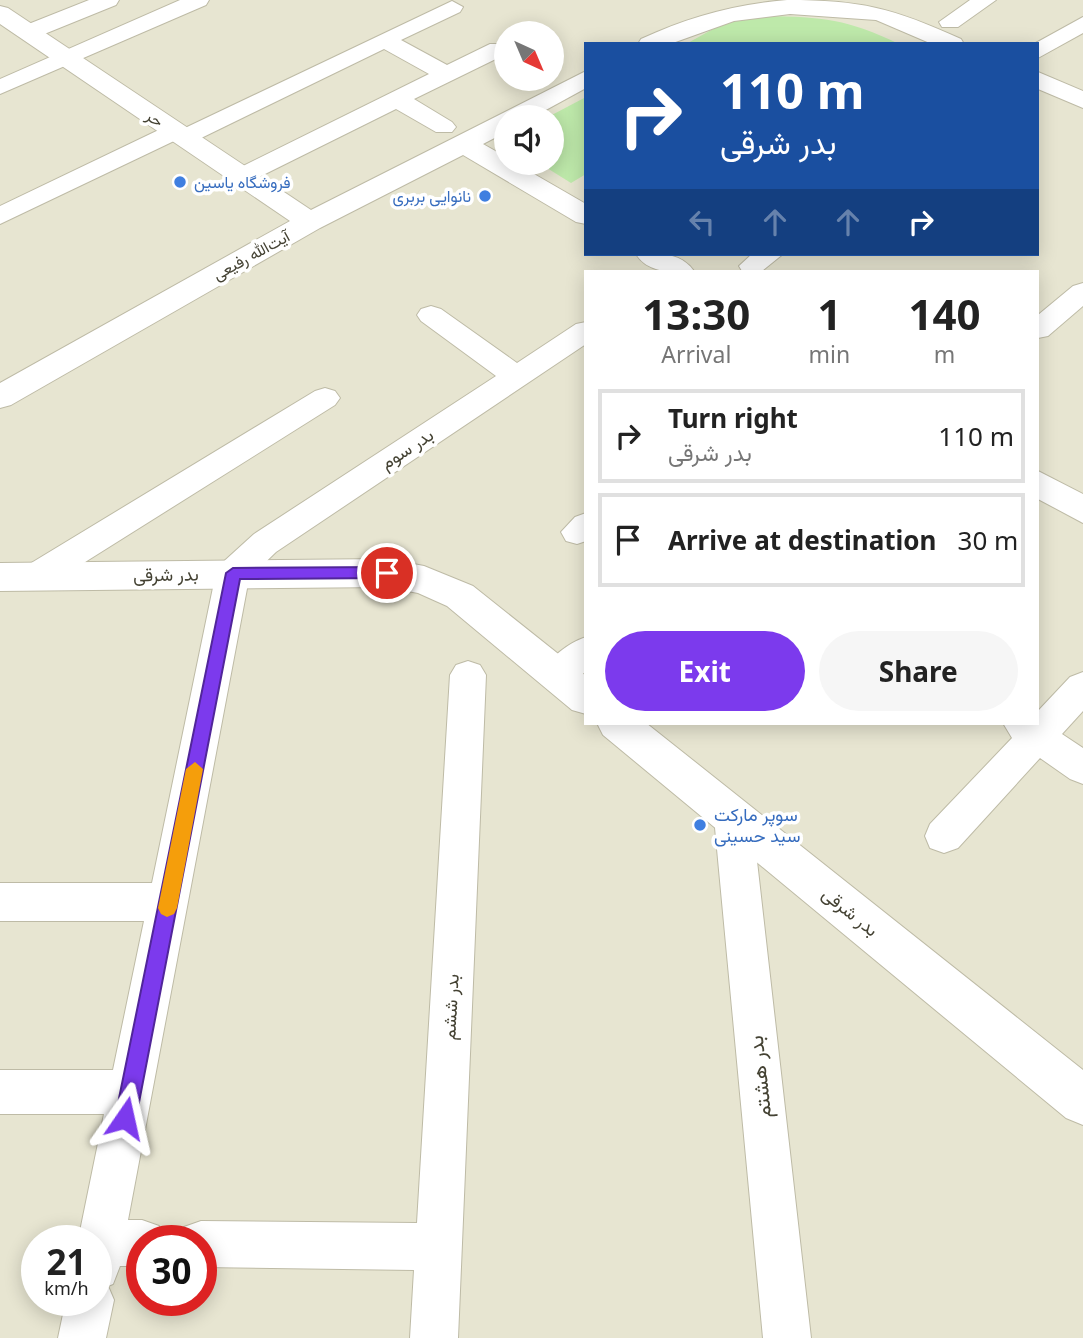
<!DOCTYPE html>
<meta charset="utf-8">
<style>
body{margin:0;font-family:"Noto Sans",Vazirmatn,sans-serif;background:#f6f6f6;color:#222;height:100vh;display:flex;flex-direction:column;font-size:26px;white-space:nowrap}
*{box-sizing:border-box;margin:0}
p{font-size:23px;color:#767676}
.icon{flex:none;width:38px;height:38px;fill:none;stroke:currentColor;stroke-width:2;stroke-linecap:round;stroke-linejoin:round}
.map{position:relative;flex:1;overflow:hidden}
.details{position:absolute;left:584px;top:270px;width:455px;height:455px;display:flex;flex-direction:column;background:#fff;border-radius:0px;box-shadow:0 4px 18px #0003}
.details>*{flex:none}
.top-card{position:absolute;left:584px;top:42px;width:455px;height:214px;border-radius:0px;box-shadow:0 4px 18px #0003;background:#1a4fa0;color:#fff;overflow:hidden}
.needle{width:46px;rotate:136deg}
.tools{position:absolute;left:494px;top:21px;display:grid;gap:14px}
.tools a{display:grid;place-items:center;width:70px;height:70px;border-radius:50%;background:#fff;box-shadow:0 4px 18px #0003;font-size:35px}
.speed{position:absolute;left:21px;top:1225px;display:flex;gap:14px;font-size:35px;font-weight:700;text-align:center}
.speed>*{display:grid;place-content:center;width:91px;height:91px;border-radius:50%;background:#fff;box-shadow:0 4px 18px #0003;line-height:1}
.speed small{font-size:18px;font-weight:400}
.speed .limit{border:10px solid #d22;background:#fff;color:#111}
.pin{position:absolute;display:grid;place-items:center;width:60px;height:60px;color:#fff;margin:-30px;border:4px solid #fff;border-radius:50%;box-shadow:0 2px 7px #0007}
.me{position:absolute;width:77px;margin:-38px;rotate:11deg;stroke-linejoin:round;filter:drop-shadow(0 0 5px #0008)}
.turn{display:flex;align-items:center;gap:24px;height:147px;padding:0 21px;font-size:32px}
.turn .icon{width:91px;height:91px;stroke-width:2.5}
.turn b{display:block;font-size:49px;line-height:60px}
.lanes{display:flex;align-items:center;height:66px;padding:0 21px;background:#0003;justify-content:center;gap:35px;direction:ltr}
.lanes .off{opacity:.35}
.eta{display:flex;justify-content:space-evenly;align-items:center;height:119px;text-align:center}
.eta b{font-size:42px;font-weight:700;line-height:49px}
.button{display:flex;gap:14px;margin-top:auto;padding:14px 21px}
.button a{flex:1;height:80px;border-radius:42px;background:#7c3aed;color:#fff;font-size:28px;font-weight:700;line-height:80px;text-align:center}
.button a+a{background:#f6f6f6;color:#222}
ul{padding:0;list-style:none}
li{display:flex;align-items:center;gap:21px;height:94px;margin:0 14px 10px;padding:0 7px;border:4px solid #e0e0e0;border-radius:0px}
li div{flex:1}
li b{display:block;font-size:26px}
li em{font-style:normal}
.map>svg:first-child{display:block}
.residential{fill:#e7e5d1;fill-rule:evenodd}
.green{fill:#bee9aa}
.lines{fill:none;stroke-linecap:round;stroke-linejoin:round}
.minor-casing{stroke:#bebba6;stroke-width:2}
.tertiary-casing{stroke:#bebba6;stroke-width:2}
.minor{fill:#fff;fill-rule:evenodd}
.tertiary{fill:#fff;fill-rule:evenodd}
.route{fill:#7c3aed;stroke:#51269a;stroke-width:2}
.slow{fill:#f59e0b}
.shop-dot{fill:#3f7fe0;stroke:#fff;stroke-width:2.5}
.labels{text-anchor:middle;stroke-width:7;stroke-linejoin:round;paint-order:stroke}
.far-street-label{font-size:16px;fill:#444233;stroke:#fff}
.far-shop-label{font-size:16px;fill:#366cbe;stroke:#fff;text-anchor:start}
.street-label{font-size:18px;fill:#444233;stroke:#fff}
.shop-label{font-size:18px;fill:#366cbe;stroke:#fff;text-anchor:start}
.near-street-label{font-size:21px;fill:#444233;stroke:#fff}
</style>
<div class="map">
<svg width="1083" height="1338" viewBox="0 0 1083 1338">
<rect width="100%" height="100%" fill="#f2f1e3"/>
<path class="residential" d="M0,0H1083V1338H0ZM506,33H551V79H506ZM586,44H1038V254H586ZM506,117H551V163H506ZM586,271H1038V723H586ZM37,1241H96V1300H37ZM142,1241H201V1300H142Z"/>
<path class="green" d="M767,16C822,17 848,19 899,44H686L731,19Z
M586,97V174L571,183L539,163H551V117H548Z"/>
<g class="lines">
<defs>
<path id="minor" d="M89,0H119L116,5L37,37L29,39L18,32L21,27Z
M180,0H209L206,5L0,94V79Z
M970,0H996L958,27H942L939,22Z
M452,1L463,7L460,12L401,40L447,65L490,44H506V54L414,99L452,122L456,127L452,132H436L396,109L251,181H233L230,176L233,171L429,74L384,49L193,142L184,144L174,141L0,224V206L167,126L175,124L185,128Z
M1083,17V33L1038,58V44H1034Z
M752,254H783L762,271H742L739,266Z
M1083,283V306L1048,336L1038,338V315L1073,286Z
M431,306L441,309L517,363L576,324L586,322V344L276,552L249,578L128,1220H142L159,1226L164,1241H142V1266H120L113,1284L108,1286L114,1300L106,1338H58L66,1300H96V1241H78L104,1114H0V1070H113L144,921H0V883H152L216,573L221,564L254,534L496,376L421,321L417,315L421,309Z
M325,388L335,391L340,398L335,405L47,586L35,590L23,586L18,577L23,568L315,391Z
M586,513V541L577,544L566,541L561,532L575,517Z
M586,637V671C572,684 564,692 546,685L540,675C549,658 568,643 586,637Z
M468,661L480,665L486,675L458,1338H410L414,1270L201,1267V1241H179L184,1227L201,1221L417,1223L450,675L456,665Z
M1083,672V711L1062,734L1083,748V784L1070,779L1040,758L958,848L944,853L930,848L925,836L930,824L1012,738L1003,723H1038V711L1070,677Z
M733,800L746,805L752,817L811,1338H763L714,817L720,805Z"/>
<path id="tertiary" d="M787,0C861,0 893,8 961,39L964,44H932L876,20L790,14L734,21L670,44H638L641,39C688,17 735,4 787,0Z
M0,6L8,8L311,210L586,71V88L533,117H506V132L483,144L506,157V163H515L586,204V224L576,222L463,155L320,228L11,405L0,408V383L290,221L0,24Z
M1038,72L1083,91V108L1038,89Z
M636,254C657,254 680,251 694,271C673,272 648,274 636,254Z
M1038,471L1083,494V523L1038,499Z
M387,559L424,566L473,586L586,676V714L572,710L447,606L418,593L387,587L0,591V563Z
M597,723H646L1083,1070V1125L1066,1118L603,735Z"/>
</defs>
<use href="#minor" class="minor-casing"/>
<use href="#tertiary" class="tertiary-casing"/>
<use href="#minor" class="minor"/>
<use href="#tertiary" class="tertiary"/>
</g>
<path class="route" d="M387,567L395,573L387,578L240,579L136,1118L133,1125L125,1128L118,1125L115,1118L226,573L233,568Z"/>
<path class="slow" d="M195,762L203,769L177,908L174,914L167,917L161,914L158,908L186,769Z"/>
<g class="shop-dot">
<circle cx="180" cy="182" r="7"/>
<circle cx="485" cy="196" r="7"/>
<circle cx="700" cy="825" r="7"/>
</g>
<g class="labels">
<g class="far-street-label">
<text transform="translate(155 118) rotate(34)" y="6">حر</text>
<text transform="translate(251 255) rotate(-29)" y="6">آیت‌الله رفیعی</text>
</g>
<g class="far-shop-label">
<text x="194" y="188">فروشگاه یاسین</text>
<text x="471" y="202" text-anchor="end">نانوایی بربری</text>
</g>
<g class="street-label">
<text transform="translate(407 449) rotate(-33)" y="6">بدر سوم</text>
<text transform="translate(166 575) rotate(-1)" y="6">بدر شرقی</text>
<text transform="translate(850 912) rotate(39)" y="6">بدر شرقی</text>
<text transform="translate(451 1007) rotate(-87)" y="6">بدر ششم</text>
</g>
<g class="shop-label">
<text x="714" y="821">سوپر مارکت<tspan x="714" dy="21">سید حسینی</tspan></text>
</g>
<g class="near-street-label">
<text transform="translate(760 1077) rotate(-96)" y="7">بدر هشتم</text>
</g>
</g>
</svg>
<div class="tools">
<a><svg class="needle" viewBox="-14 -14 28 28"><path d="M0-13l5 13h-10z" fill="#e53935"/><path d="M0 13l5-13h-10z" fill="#767676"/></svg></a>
<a><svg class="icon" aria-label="sound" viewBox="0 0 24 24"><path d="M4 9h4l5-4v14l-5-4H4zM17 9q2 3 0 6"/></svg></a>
</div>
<div class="speed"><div>21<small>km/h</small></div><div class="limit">30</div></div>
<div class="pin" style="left:387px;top:573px;background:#d93025"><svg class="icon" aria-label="arrive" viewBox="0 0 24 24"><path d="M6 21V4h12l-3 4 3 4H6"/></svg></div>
<svg class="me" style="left:125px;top:1118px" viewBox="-20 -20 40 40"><path d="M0-17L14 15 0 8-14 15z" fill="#7c3aed" stroke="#fff" stroke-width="4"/></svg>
<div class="top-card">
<div class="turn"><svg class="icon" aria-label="right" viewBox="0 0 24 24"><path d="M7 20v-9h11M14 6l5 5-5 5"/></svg><div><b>110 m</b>بدر شرقی</div></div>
<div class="lanes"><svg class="icon off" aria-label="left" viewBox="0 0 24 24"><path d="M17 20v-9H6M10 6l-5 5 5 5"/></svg><svg class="icon off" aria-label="ahead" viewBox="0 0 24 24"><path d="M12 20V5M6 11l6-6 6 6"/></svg><svg class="icon off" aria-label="ahead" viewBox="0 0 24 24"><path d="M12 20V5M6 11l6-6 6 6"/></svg><svg class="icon" aria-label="right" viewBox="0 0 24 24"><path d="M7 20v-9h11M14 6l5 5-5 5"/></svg></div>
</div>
<section class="details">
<div class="eta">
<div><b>13:30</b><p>Arrival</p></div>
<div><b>1</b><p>min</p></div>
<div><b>140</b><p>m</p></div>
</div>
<ul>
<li><svg class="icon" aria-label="right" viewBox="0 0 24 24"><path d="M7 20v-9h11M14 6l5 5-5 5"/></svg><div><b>Turn right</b><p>بدر شرقی</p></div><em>110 m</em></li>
<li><svg class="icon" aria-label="arrive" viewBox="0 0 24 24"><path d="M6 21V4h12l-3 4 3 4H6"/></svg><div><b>Arrive at destination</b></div><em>30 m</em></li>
</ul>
<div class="button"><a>Exit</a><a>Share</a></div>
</section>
</div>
